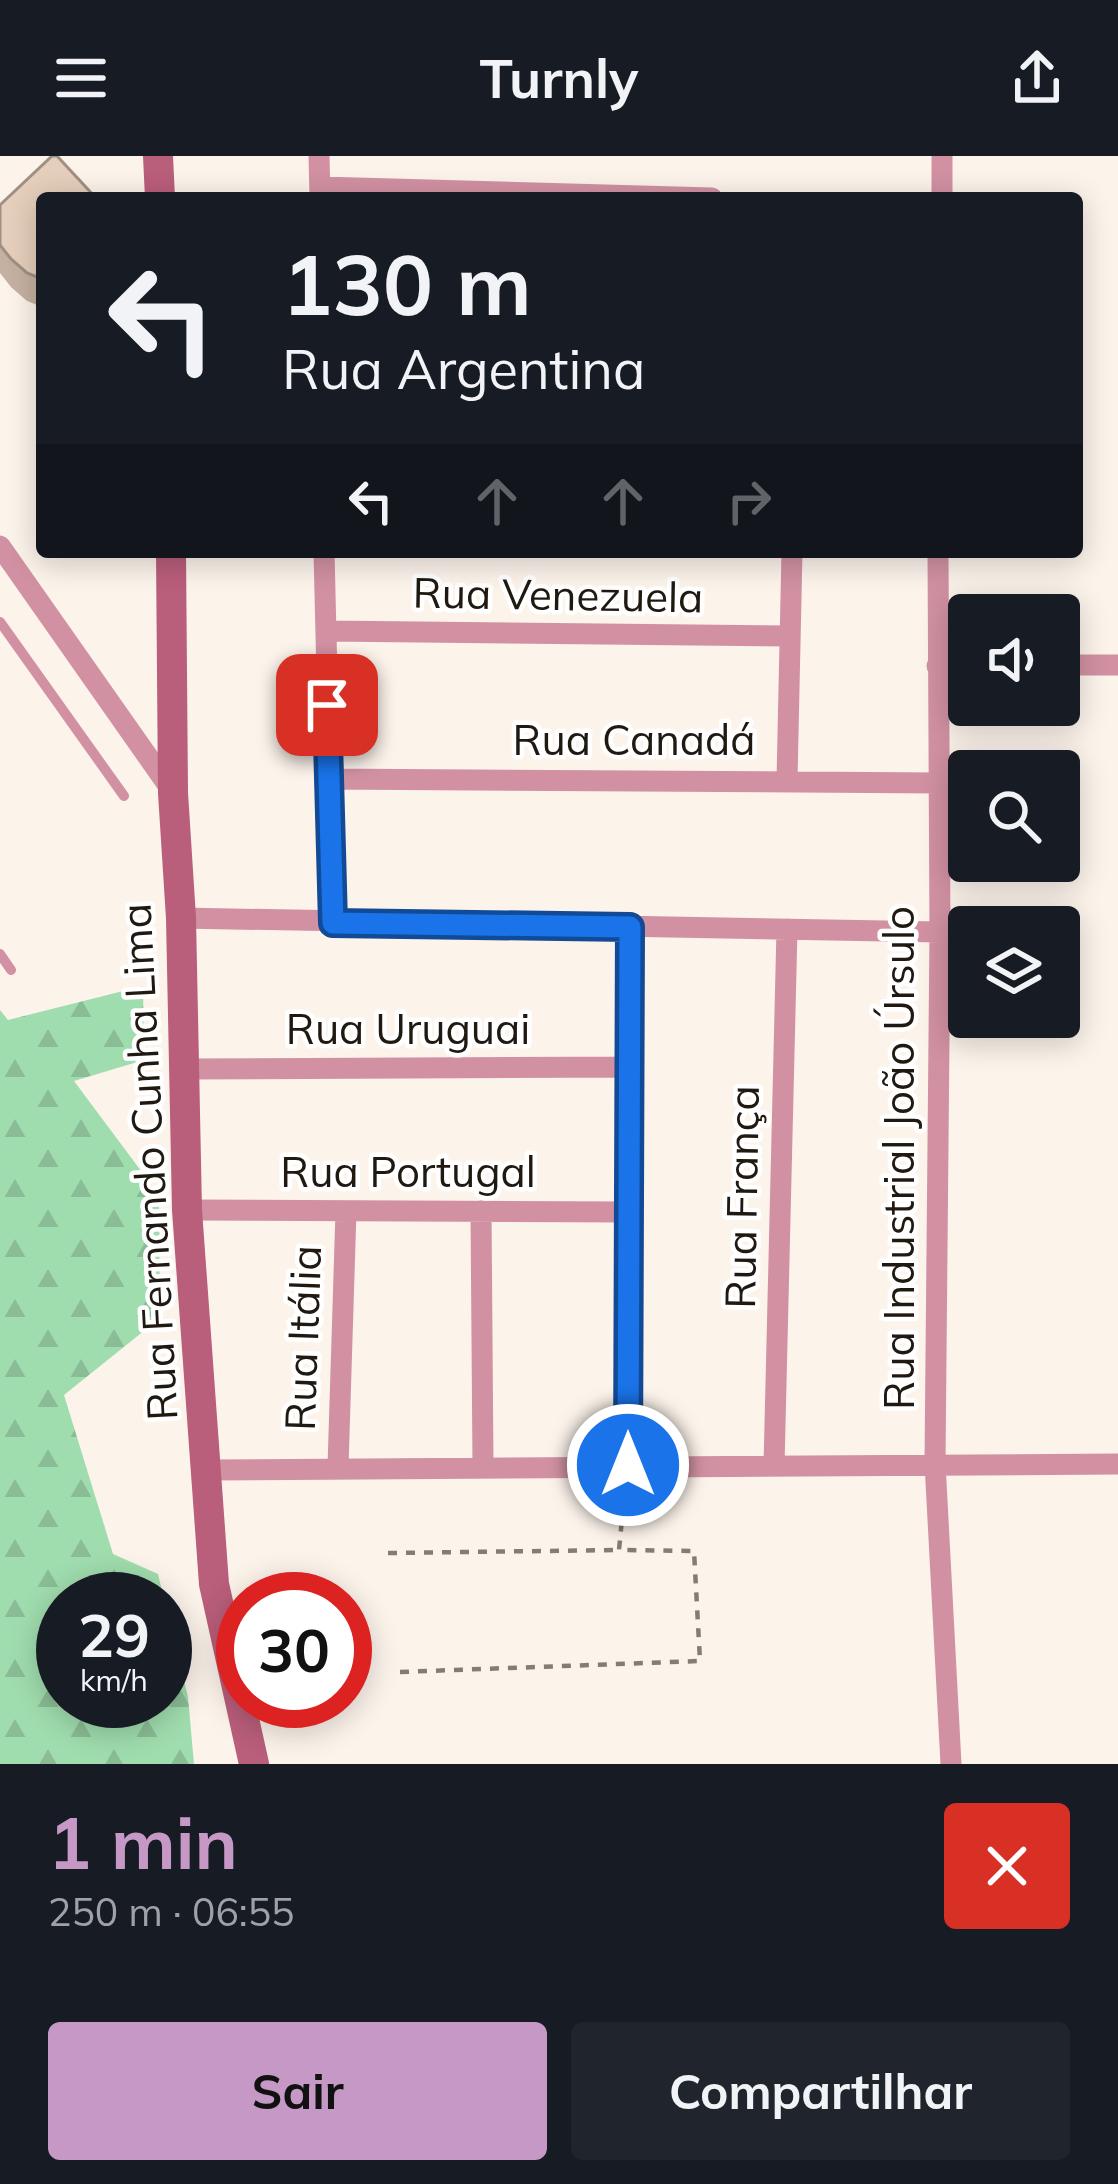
<!DOCTYPE html>
<html lang="pt">
<meta charset="utf-8">
<style>
body{margin:0;font-family:Mulish,sans-serif;background:#20242c;color:#f1f3f6;height:100vh;display:flex;flex-direction:column;font-size:45px;white-space:nowrap}
*{box-sizing:border-box;margin:0}
p{font-size:39px;color:#9ea1a6}
.icon{flex:none;width:66px;height:66px;fill:none;stroke:currentColor;stroke-width:2;stroke-linecap:round;stroke-linejoin:round}
.map{position:relative;height:1608px;overflow:hidden}
.panel{display:flex;flex-direction:column;background:#171b24;flex:1}
.panel>*{flex:none}
.top-card{position:absolute;left:36px;top:36px;width:1047px;height:366px;border-radius:12px;box-shadow:0 6px 30px #0003;background:#171b24;color:#f1f3f6;overflow:hidden}
.fabs{position:absolute;left:948px;top:438px;display:grid;gap:24px}
.fabs a{display:grid;place-items:center;width:132px;height:132px;border-radius:12px;background:#171b24;box-shadow:0 6px 30px #0003;font-size:60px}
.speed{position:absolute;left:36px;top:1416px;display:flex;gap:24px;font-size:60px;font-weight:700;text-align:center}
.speed>*{display:grid;place-content:center;width:156px;height:156px;border-radius:50%;background:#171b24;box-shadow:0 6px 30px #0003;line-height:1}
.speed small{font-size:30px;font-weight:400}
.speed .limit{border:18px solid #d22;background:#fff;color:#111}
.pin{position:absolute;display:grid;place-items:center;width:102px;height:102px;color:#fff;margin:-51px;border-radius:24px;box-shadow:0 6px 18px #0006}
.me{position:absolute;width:132px;margin:-66px;rotate:0deg;stroke-linejoin:round;filter:drop-shadow(0 0 9px #0008)}
.turn{display:flex;align-items:center;gap:42px;height:252px;padding:0 48px;font-size:54px}
.turn .icon{width:156px;height:156px;stroke-width:2.5}
.turn b{display:block;font-size:84px;line-height:102px}
.lanes{display:flex;align-items:center;height:114px;padding:0 48px;background:#0003;justify-content:center;gap:60px;direction:ltr}
.lanes .off{opacity:.35}
.round{display:grid;place-items:center;flex:none;width:126px;height:126px;border-radius:12px;background:#20242c}
.head{display:flex;align-items:center;justify-content:space-between;height:204px;padding:0 48px}
h1{font-size:72px;font-weight:700;line-height:90px;color:#c698c6}
.button{display:flex;gap:24px;margin-top:auto;padding:24px 48px}
.button a{flex:1;height:138px;border-radius:12px;background:#c698c6;color:#111;font-size:48px;font-weight:700;line-height:138px;text-align:center}
.button a+a{background:#20242c;color:#f1f3f6}
header{display:flex;justify-content:space-between;align-items:center;height:156px;padding:0 48px;background:#171b24;font-size:54px;font-weight:700}
.map>svg:first-child{display:block}
.forest{fill:url(#forest-firs)}
.lines{fill:none;stroke-linecap:round;stroke-linejoin:round}
.path{stroke:#847c74;stroke-width:4.5;stroke-dasharray:9 9;stroke-linecap:butt}
.lane{stroke:#d191a3;stroke-width:10}
.street{stroke:#d191a3;stroke-width:21}
.secondary{stroke:#b95e7b;stroke-width:30}
.wall{fill:#c5b1a1}
.building{fill:#e5cebb;stroke:#a09083;stroke-width:3}
.route-casing{stroke:#114b97;stroke-width:30}
.route{stroke:#1a73e8;stroke-width:21}
.labels{text-anchor:middle;stroke-width:9;stroke-linejoin:round;paint-order:stroke}
.street-label{font-size:42px;fill:#201911;stroke:#fff}
</style>
<header><svg class="icon" aria-label="menu" viewBox="0 0 24 24"><path d="M4 6h16M4 12h16M4 18h16"/></svg>Turnly<svg class="icon" aria-label="share" viewBox="0 0 24 24"><path d="M12 15V3M7 8l5-5 5 5M5 13v7h14v-7"/></svg></header>
<div class="map">
<svg width="1118" height="1608" viewBox="0 0 1118 1608">
<defs>
<pattern id="forest-firs" width="22" height="20" patternUnits="userSpaceOnUse" patternTransform="scale(3)"><rect width="22" height="20" fill="#a0ddae"/><path d="M5 1l3.5 6h-7zM16 11l3.5 6h-7z" fill="#8abd95"/></pattern>
</defs>
<rect width="100%" height="100%" fill="#fcf3eb"/>
<path class="forest" d="M143,830L144,904L74,925L159,1039L160,1162L64,1239L113,1398L158,1418L164,1443H63V1545H165V1445L188,1541L194,1608H0V854L8,864Z"/>
<g class="lines">
<path class="path" d="M388,1397L619,1394
M400,1516L700,1505L694,1395L619,1394L625,1332"/>
<path class="lane" d="M0,466L124,640
M0,798L11,814"/>
<path class="street" d="M319,0L320,41
M320,31L712,42
M942,42V0
M0,390L172,635
M324,396L333,767
M938,396L940,776L935,1307L951,1608
M327,475L789,480
M1059,509H1118
M937,510H969
M328,623L940,627
M787,624L792,396
M181,762L940,776
M185,913L632,911
M187,1054L628,1056
M481,1055L483,1310
M628,1309L630,771
M774,1310L787,773
M338,1311L346,1055
M206,1314L1118,1308"/>
<path class="secondary" d="M158,0L160,42
M171,396L173,637L181,762L187,1054L214,1428L254,1608"/>
</g>
<path class="wall" d="M42,42V151L27,145L11,131L0,117V49Z"/>
<path class="building" d="M52,0H57L96,42H42V123L27,117L11,103L0,89V49Z"/>
<g class="lines">
<defs>
<path id="route" d="M327,549L333,767L630,771L628,1309"/>
</defs>
<use href="#route" class="route-casing"/>
<use href="#route" class="route"/>
</g>
<g class="labels">
<g class="street-label">
<text transform="translate(558 439) rotate(1)" y="15">Rua Venezuela</text>
<text x="634" y="599">Rua Canadá</text>
<text x="408" y="888">Rua Uruguai</text>
<text transform="translate(899 1002) rotate(-90)" y="15">Rua Industrial João Úrsulo</text>
<text transform="translate(149 1006) rotate(-93)" y="15">Rua Fernando Cunha Lima</text>
<text x="408" y="1031">Rua Portugal</text>
<text transform="translate(742 1041) rotate(-89)" y="15">Rua França</text>
<text transform="translate(303 1182) rotate(-88)" y="15">Rua Itália</text>
</g>
</g>
</svg>
<div class="fabs">
<a><svg class="icon" aria-label="sound" viewBox="0 0 24 24"><path d="M4 9h4l5-4v14l-5-4H4zM17 9q2 3 0 6"/></svg></a>
<a><svg class="icon" aria-label="search" viewBox="0 0 24 24"><circle cx="10" cy="10" r="6"/><path d="M15 15l6 6"/></svg></a>
<a><svg class="icon" aria-label="layers" viewBox="0 0 24 24"><path d="M12 4l9 5-9 5-9-5zM3 14l9 5 9-5"/></svg></a>
</div>
<div class="speed"><div>29<small>km/h</small></div><div class="limit">30</div></div>
<div class="pin" style="left:327px;top:549px;background:#d93025"><svg class="icon" aria-label="arrive" viewBox="0 0 24 24"><path d="M6 21V4h12l-3 4 3 4H6"/></svg></div>
<svg class="me" style="left:628px;top:1309px" viewBox="-20 -20 40 40"><circle r="17" fill="#1a73e8" stroke="#fff" stroke-width="3"/><path d="M0-11L8 9 0 5-8 9z" fill="#fff"/></svg>
<div class="top-card">
<div class="turn"><svg class="icon" aria-label="left" viewBox="0 0 24 24"><path d="M17 20v-9H6M10 6l-5 5 5 5"/></svg><div><b>130 m</b>Rua Argentina</div></div>
<div class="lanes"><svg class="icon" aria-label="left" viewBox="0 0 24 24"><path d="M17 20v-9H6M10 6l-5 5 5 5"/></svg><svg class="icon off" aria-label="ahead" viewBox="0 0 24 24"><path d="M12 20V5M6 11l6-6 6 6"/></svg><svg class="icon off" aria-label="ahead" viewBox="0 0 24 24"><path d="M12 20V5M6 11l6-6 6 6"/></svg><svg class="icon off" aria-label="right" viewBox="0 0 24 24"><path d="M7 20v-9h11M14 6l5 5-5 5"/></svg></div>
</div>
</div>
<section class="panel">
<div class="head"><div><h1>1 min</h1><p>250 m · 06:55</p></div><a class="round" style="background:#d93025;color:#fff"><svg class="icon" aria-label="close" viewBox="0 0 24 24"><path d="M6 6l12 12M18 6L6 18"/></svg></a></div>
<div class="button"><a>Sair</a><a>Compartilhar</a></div>
</section>
